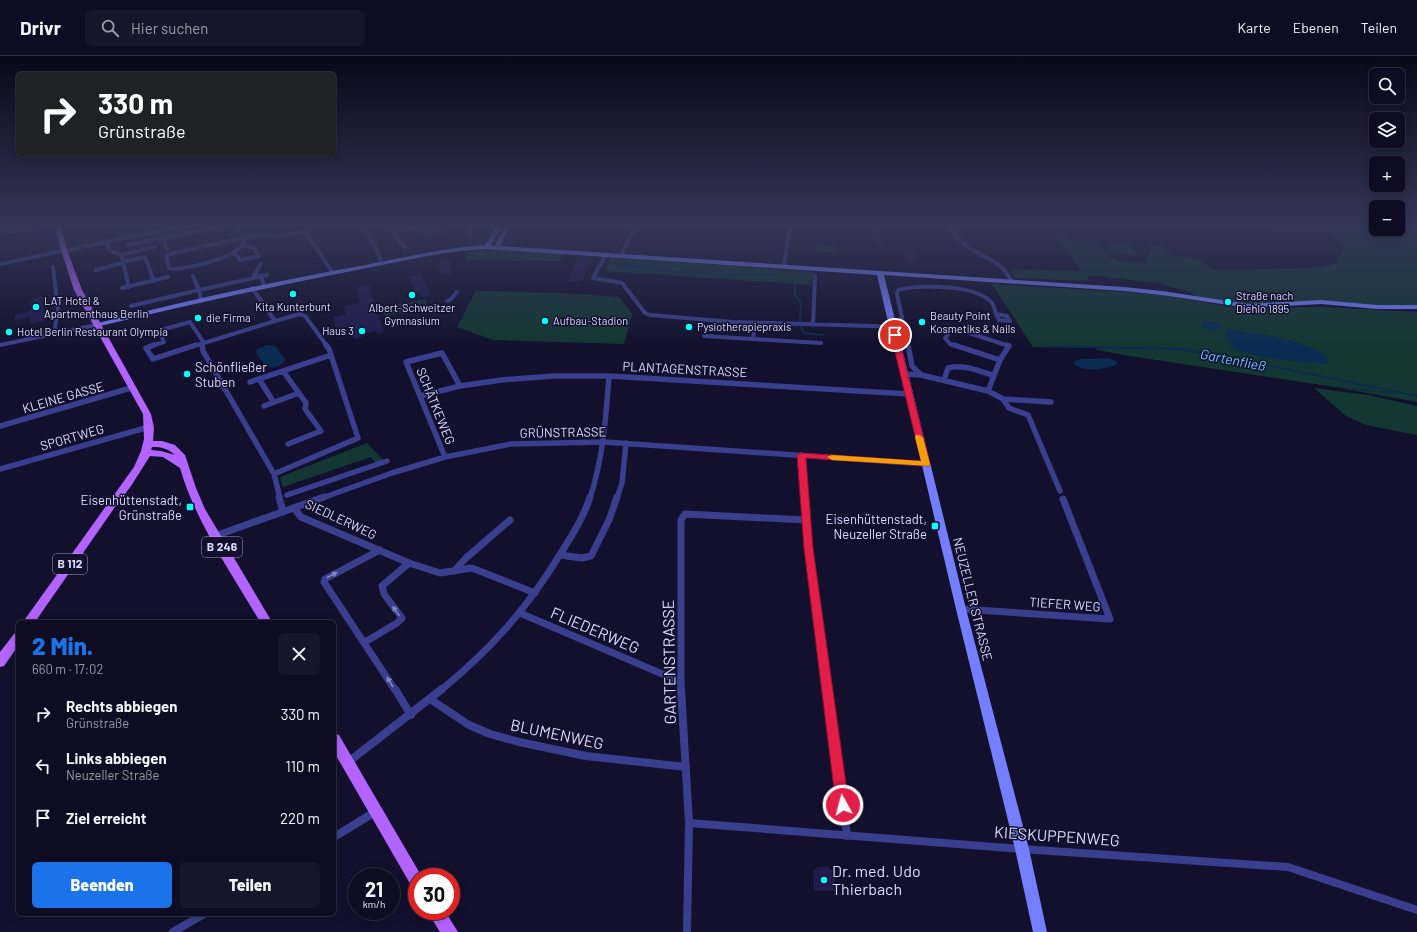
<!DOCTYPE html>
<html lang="de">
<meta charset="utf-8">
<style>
body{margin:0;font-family:Barlow,sans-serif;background:#17152a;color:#f1f3f6;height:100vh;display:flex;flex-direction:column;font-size:15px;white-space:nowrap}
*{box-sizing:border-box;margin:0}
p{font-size:13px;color:#9b9ba5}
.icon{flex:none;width:22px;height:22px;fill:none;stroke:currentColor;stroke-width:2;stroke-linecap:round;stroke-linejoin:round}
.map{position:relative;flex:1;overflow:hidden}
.sheet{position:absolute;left:16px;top:564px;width:320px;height:296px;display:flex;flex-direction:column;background:#0e0c22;border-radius:6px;box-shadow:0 2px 10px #0003,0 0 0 1px #2e2c40}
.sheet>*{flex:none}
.top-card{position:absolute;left:16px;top:16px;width:320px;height:84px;border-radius:6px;box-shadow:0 2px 10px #0003,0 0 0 1px #2e2c40;background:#202124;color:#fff;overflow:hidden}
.fabs{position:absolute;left:1369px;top:12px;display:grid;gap:8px}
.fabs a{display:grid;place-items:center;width:36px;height:36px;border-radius:6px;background:#0e0c22;box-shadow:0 2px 10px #0003,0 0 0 1px #2e2c40;font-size:20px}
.speed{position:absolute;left:348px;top:812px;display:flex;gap:8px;font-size:20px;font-weight:700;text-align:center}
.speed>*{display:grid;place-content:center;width:52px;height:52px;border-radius:50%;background:#0e0c22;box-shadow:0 2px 10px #0003,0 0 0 1px #2e2c40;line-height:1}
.speed small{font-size:10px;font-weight:400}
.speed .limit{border:6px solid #d22;background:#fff;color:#111}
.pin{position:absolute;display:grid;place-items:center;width:34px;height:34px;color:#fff;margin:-17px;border:2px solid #fff;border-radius:50%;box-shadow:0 1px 4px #0007}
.me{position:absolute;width:44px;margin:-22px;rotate:353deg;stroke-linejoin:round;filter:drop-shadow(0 0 3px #0008)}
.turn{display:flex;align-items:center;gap:14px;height:84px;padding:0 16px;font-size:18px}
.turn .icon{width:52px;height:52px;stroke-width:2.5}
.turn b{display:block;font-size:28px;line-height:34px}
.round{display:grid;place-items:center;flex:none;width:42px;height:42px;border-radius:6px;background:#17152a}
.head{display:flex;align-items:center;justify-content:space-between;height:68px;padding:0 16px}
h1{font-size:24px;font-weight:800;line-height:30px;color:#1a73e8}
.primary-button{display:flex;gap:8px;margin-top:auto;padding:8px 16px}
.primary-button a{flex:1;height:46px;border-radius:6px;background:#1a73e8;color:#fff;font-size:16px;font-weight:800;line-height:46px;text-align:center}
.primary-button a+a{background:#17152a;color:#f1f3f6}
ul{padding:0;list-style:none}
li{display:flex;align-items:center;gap:12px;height:52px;padding:0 16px}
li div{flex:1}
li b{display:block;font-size:15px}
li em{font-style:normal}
header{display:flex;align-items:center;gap:24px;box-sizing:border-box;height:56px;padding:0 20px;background:#0e0c22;border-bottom:1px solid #2e2c40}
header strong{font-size:19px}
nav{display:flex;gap:22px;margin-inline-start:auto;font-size:14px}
.search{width:280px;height:36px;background:#17152a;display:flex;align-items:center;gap:10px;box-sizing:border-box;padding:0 14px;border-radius:6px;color:#9b9ba5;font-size:15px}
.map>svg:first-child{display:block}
.green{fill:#133732}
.water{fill:#0a2c52}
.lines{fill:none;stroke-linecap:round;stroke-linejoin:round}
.stream{stroke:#0a2c52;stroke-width:2}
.building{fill:#201b4f}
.street-far3{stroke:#393f8e;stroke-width:4}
.street-far2{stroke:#393f8e;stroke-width:5.5}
.street-far1{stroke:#393f8e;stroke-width:7}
.street{stroke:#393f8e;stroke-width:8}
.secondary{fill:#737fff;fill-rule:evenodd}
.primary{fill:#b363ff;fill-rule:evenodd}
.oneway{fill:#8286c1}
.route{fill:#e11d48;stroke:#92132f}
.slow{fill:#f59e0b}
.poi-dot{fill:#08fffc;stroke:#12102d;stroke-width:1.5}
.labels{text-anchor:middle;stroke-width:3;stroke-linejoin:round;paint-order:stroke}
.far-poi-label{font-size:11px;fill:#dcdcff;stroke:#12102d;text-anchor:start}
.shield{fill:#12102d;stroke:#9f9fc0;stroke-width:1}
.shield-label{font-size:12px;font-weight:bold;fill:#dcdcff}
.poi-label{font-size:13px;fill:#dcdcff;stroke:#12102d;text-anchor:end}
.street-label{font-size:13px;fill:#dcdcff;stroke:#12102d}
.water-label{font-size:14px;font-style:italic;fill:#6acaff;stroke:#12102d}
.near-street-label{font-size:16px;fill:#dcdcff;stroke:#12102d}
.near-poi-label{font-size:16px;fill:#dcdcff;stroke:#12102d;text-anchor:start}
</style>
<header>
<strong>Drivr</strong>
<div class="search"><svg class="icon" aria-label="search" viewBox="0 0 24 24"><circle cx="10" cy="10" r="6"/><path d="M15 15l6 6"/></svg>Hier suchen</div>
<nav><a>Karte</a><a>Ebenen</a><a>Teilen</a></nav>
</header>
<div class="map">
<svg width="1417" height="876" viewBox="0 0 1417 876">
<rect width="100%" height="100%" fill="#12102d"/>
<path class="green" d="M0,170H48L0,180Z
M1269,170H1376V173H1398V170H1417V251L1317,247L1248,249L1195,241L1193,237L1158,227L1087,219L1089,225L1015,222L1010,213L1081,215L1074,203L1055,180V177H1060L1078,187C1101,179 1099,195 1114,203C1123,207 1135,206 1145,207C1150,201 1148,195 1151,189L1165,191L1169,199L1200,204L1214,214L1310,212L1336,208L1344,190C1340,186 1337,181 1332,179C1327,175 1290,172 1285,176Z
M442,171L443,177L436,178L430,182L422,181L424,179L417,178L421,176V174Z
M816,188L838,191L837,197L815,195Z
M1129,188L1138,199H1115L1105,189Z
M482,194H506L564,198L559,205L466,204L467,196Z
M611,201L814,216L812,229L605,215Z
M992,228L1125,236L1162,239L1224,250L1255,252L1321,251L1417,256V339L1335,331L1123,299L1093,293L1104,292L1033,291Z
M476,235L563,237L619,241L632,258L624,288L493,284L457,271Z
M426,243L428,251L385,260L383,251Z
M1314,332L1368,339L1417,350V379L1366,369L1346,360Z
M1340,332L1417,339V346Z
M367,387L383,404L375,407L371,401L283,431L280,421Z"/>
<path class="water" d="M617,204C627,205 637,211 647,213H627L612,208V206Z
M1205,266H1215L1222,269V272C1216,277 1208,274 1202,271V267Z
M1227,273C1247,275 1311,286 1324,299C1325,301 1327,305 1328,308C1313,308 1235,301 1230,288L1231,287L1227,284Z
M267,289L275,290L286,304C270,319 266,311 256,297L257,293Z
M1109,302L1117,306L1116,309C1104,313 1085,317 1074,308L1075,305L1080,303Z"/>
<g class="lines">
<path class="stream" d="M646,212L676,216L726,219H777
M792,225L795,228V238L801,248L800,266
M801,271L804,277L823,279
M1047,290L1179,293L1222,300L1417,340"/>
</g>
<path class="building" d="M872,174L882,175L883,191L873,190Z
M906,196H915L916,206L906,205Z
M577,202H592L582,225H568Z
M449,203L451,217L441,219L438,205Z
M422,218L426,230L431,240L422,241L420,235L415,236L409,221Z
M369,229L384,276L377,278L376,275L364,278L365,280L354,283L350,270L336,273L333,261L346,258L344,250L360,247L356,231Z
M42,241L45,265L31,268L30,261L15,265V259L30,255L29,247L33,246V243L35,242Z
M190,314L193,320L183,323L180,317Z
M816,811H829L830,814H834L836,835H814L813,814H817Z"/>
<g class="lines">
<path class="street-far3" d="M237,170L238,174
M362,170L374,188L382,207
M388,170C399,178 414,172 426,170
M951,170C965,204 997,194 1012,226
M391,173L405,192
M470,180L471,170
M164,182L167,193
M243,183L244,188C240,192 236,195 231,198C221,203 180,216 169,212L166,199L256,179L279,180L304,176L309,181L332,216
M107,185L109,194L121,199L123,206L145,201L154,225
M128,189L224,170
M233,198L238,200L240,204L259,200L254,192L244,189
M606,198L593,222L622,227L645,257L650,259L733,266L905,271
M121,199L155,191
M621,199L635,170
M123,206L129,231
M0,208L183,170
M261,208L254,219L261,220L264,230
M784,210L790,170
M53,211L58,253L54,278
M96,214L123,207
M193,220L199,234L267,219
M122,232L168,221
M252,232L275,265
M447,245L450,244L457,236
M131,250L199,234L201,243
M996,258L1007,260L1010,265L999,264Z
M275,265L300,258L305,260L327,290
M813,269L815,220
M704,280L753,283L755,267
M753,283L821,287
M0,289L96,269
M151,290L164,286L160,277L161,274L190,266L204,287L193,290
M202,290L204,287L275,265
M908,290L897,238L898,234C920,228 971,229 989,244C993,247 995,253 996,258
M957,290L950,288L945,282L950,276L957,273L1009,290"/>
<path class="street-far2" d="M154,289L146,292L153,303L196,289
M202,289L203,295L274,418L358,382L329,293L326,289
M908,289L912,310L921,319
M954,289L1000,304
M1000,304L1009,290L1007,289
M283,315L306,347L305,353L321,375L288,388
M904,318L921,319L988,335L1003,343L1009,352L1028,359L1060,435
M259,323L273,345
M944,324L948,312C964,308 978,315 993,319
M250,326L331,299
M988,335L1000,304
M420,340L460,330L501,324L553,320H609L909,338
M1003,343L1051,346
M264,350L299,337
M0,370L131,332
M801,399L805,442
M445,401L406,306L442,297L460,330
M0,413L149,371
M274,418L280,442
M287,439L387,405
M322,442L392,417L445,401L511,388L604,386L926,408
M590,442C603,403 606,361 609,320
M617,442L622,427L626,387"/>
<path class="street-far1" d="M279,441L283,456
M805,441L809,493L828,634
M294,452L301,461L409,507L440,517L472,512L535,537
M215,480L324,441
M380,494L325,523L324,526L395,634
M560,499L582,502L591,500L609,464L617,441
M454,515L466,502L510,464
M961,553L1110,563L1063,443
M520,557L681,626
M365,586L397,567L402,562L384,538L382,530L409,507
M441,634C490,594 526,554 559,500C571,481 583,463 590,441
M681,634V464L685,458L806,464"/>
<path class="street" d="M395,633L411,659
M681,633L689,767L687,876
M828,633L847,780
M430,643L469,669L490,678L519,686L586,700L686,711
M347,707L442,633
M689,767L1022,793L1288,811L1417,854
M334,781L375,756
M173,876L204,858"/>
<path class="secondary" d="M496,170H502L491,189L495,190L504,170H510L500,190L1124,231L1162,235L1248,248L1321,244L1377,249H1417V253H1377L1321,248L1248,252L1162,239L1124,235L884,219L966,553L1029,793L1047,876H1033L1015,793L956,553L877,219L487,193C444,195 404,205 362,213C273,230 184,250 96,271L93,269L94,268C182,246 270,226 360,210C401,202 442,192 485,189Z"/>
<path class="primary" d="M55,170H61L67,194L82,234L151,358L154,372L153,385H162L175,389L185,399L196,432L205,453L272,566H260C232,518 195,465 180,412L163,401L150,400L131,430L115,451L35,566H23L134,411L141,395L144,383L143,358L74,234L61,194ZM152,391C162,391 167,392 175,399L161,395L151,394Z
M18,576V590L4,610L0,611V596L14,578Z
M334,677L339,679L422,821H417V834L412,831L334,696Z
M427,855H445L458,876H440Z"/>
</g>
<defs><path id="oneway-solid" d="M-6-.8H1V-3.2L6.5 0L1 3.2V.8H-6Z"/></defs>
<g class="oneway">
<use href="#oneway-solid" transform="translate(332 519) rotate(-28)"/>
<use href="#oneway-solid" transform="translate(396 555) rotate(-125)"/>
<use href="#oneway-solid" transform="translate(390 626) rotate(-122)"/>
</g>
<linearGradient id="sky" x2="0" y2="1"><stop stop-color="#0a0919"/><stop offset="0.58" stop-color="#333757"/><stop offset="1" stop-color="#333757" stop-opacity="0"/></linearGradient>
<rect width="1417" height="293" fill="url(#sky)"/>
<path class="route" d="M892,277H895L898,279L930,408L929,410L806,402L813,492L849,749L847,754L843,756L838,754L836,749L804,492L797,399L801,397L921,405L891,279Z"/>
<path class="slow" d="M916,379H919L923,381L930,408L929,410L832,404L827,401L832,399L921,405L915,381Z"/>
<g class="poi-dot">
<circle cx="293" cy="238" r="4"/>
<circle cx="412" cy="239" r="4"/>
<circle cx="1228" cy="246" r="4"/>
<circle cx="36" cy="251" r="4"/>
<circle cx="198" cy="262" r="4"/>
<circle cx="545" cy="265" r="4"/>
<circle cx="922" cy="266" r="4"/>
<circle cx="689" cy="271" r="4"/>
<circle cx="362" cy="275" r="4"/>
<circle cx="9" cy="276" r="4"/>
<circle cx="187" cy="318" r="4"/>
<rect x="186" y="447" width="8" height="8" rx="2"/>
<rect x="931" y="466" width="8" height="8" rx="2"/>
<circle cx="824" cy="824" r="4"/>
</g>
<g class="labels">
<g class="far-poi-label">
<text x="1236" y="244">Straße nach<tspan x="1236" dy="13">Diehlo 1895</tspan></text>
<text x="44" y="249">LAT Hotel &amp;<tspan x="44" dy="13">Apartmenthaus Berlin</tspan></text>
<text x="293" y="255" text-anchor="middle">Kita Kunterbunt</text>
<text x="412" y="256" text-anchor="middle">Albert-Schweitzer<tspan x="412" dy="13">Gymnasium</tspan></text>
<text x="930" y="264">Beauty Point<tspan x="930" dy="13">Kosmetiks &amp; Nails</tspan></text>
<text x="206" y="266">die Firma</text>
<text x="553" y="269">Aufbau-Stadion</text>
<text x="697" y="275">Pysiotherapiepraxis</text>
<text x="354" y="279" text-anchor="end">Haus 3</text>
<text x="17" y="280">Hotel Berlin Restaurant Olympia</text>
</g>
<g class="shield">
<rect x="202" y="481" width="40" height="20" rx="3"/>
<rect x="53" y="498" width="34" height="20" rx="3"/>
</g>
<g class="shield-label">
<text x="222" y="495">B 246</text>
<text x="70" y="512">B 112</text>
</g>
<g class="poi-label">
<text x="195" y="316" text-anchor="start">Schönfließer<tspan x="195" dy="15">Stuben</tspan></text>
<text x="182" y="449">Eisenhüttenstadt,<tspan x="182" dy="15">Grünstraße</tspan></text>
<text x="927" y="468">Eisenhüttenstadt,<tspan x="927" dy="15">Neuzeller Straße</tspan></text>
</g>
<g class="street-label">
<text transform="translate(685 313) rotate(3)" y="5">PLANTAGENSTRASSE</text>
<text transform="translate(63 341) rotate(-16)" y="5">KLEINE GASSE</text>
<text transform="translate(436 350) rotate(68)" y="5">SCHÄTKEWEG</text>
<text transform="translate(563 376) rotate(-1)" y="5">GRÜNSTRASSE</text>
<text transform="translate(72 381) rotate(-16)" y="5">SPORTWEG</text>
<text transform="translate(341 463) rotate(25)" y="5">SIEDLERWEG</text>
<text transform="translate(973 543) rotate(76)" y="5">NEUZELLER STRASSE</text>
<text transform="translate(1065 548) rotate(4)" y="5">TIEFER WEG</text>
</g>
<g class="water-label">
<text transform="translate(1233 304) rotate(11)" y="5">Gartenfließ</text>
</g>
<g class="near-street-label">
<text transform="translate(595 574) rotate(23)" y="6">FLIEDERWEG</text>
<text transform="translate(669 606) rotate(-91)" y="6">GARTENSTRASSE</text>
<text transform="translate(557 678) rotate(12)" y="6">BLUMENWEG</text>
<text transform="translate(1057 780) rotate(4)" y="6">KIESKUPPENWEG</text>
</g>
<g class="near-poi-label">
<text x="832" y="821">Dr. med. Udo<tspan x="832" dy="18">Thierbach</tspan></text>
</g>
</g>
</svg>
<div class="fabs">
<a><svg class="icon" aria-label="search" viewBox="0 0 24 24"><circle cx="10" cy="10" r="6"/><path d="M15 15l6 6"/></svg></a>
<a><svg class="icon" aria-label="layers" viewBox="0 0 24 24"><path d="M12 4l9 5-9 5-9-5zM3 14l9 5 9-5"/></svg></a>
<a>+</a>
<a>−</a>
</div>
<div class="speed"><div>21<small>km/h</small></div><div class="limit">30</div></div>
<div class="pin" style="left:895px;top:279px;background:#d93025"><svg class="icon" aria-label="arrive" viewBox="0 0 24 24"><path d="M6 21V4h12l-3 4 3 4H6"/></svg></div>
<svg class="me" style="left:843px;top:749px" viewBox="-20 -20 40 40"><circle r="17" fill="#e11d48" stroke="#fff" stroke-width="3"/><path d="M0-11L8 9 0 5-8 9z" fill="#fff"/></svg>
<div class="top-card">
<div class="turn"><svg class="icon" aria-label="right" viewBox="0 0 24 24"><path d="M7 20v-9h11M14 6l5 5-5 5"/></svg><div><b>330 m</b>Grünstraße</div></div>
</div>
<section class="sheet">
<div class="head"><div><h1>2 Min.</h1><p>660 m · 17:02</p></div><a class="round"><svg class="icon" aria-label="close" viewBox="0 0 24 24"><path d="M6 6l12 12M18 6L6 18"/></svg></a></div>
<ul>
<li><svg class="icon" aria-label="right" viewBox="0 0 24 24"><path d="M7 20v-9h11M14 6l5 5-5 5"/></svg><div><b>Rechts abbiegen</b><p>Grünstraße</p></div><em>330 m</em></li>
<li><svg class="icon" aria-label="left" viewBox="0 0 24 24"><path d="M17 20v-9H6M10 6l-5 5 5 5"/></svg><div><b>Links abbiegen</b><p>Neuzeller Straße</p></div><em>110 m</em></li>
<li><svg class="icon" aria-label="arrive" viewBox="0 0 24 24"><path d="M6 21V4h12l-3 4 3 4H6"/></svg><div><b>Ziel erreicht</b></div><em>220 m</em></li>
</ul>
<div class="primary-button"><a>Beenden</a><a>Teilen</a></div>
</section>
</div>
